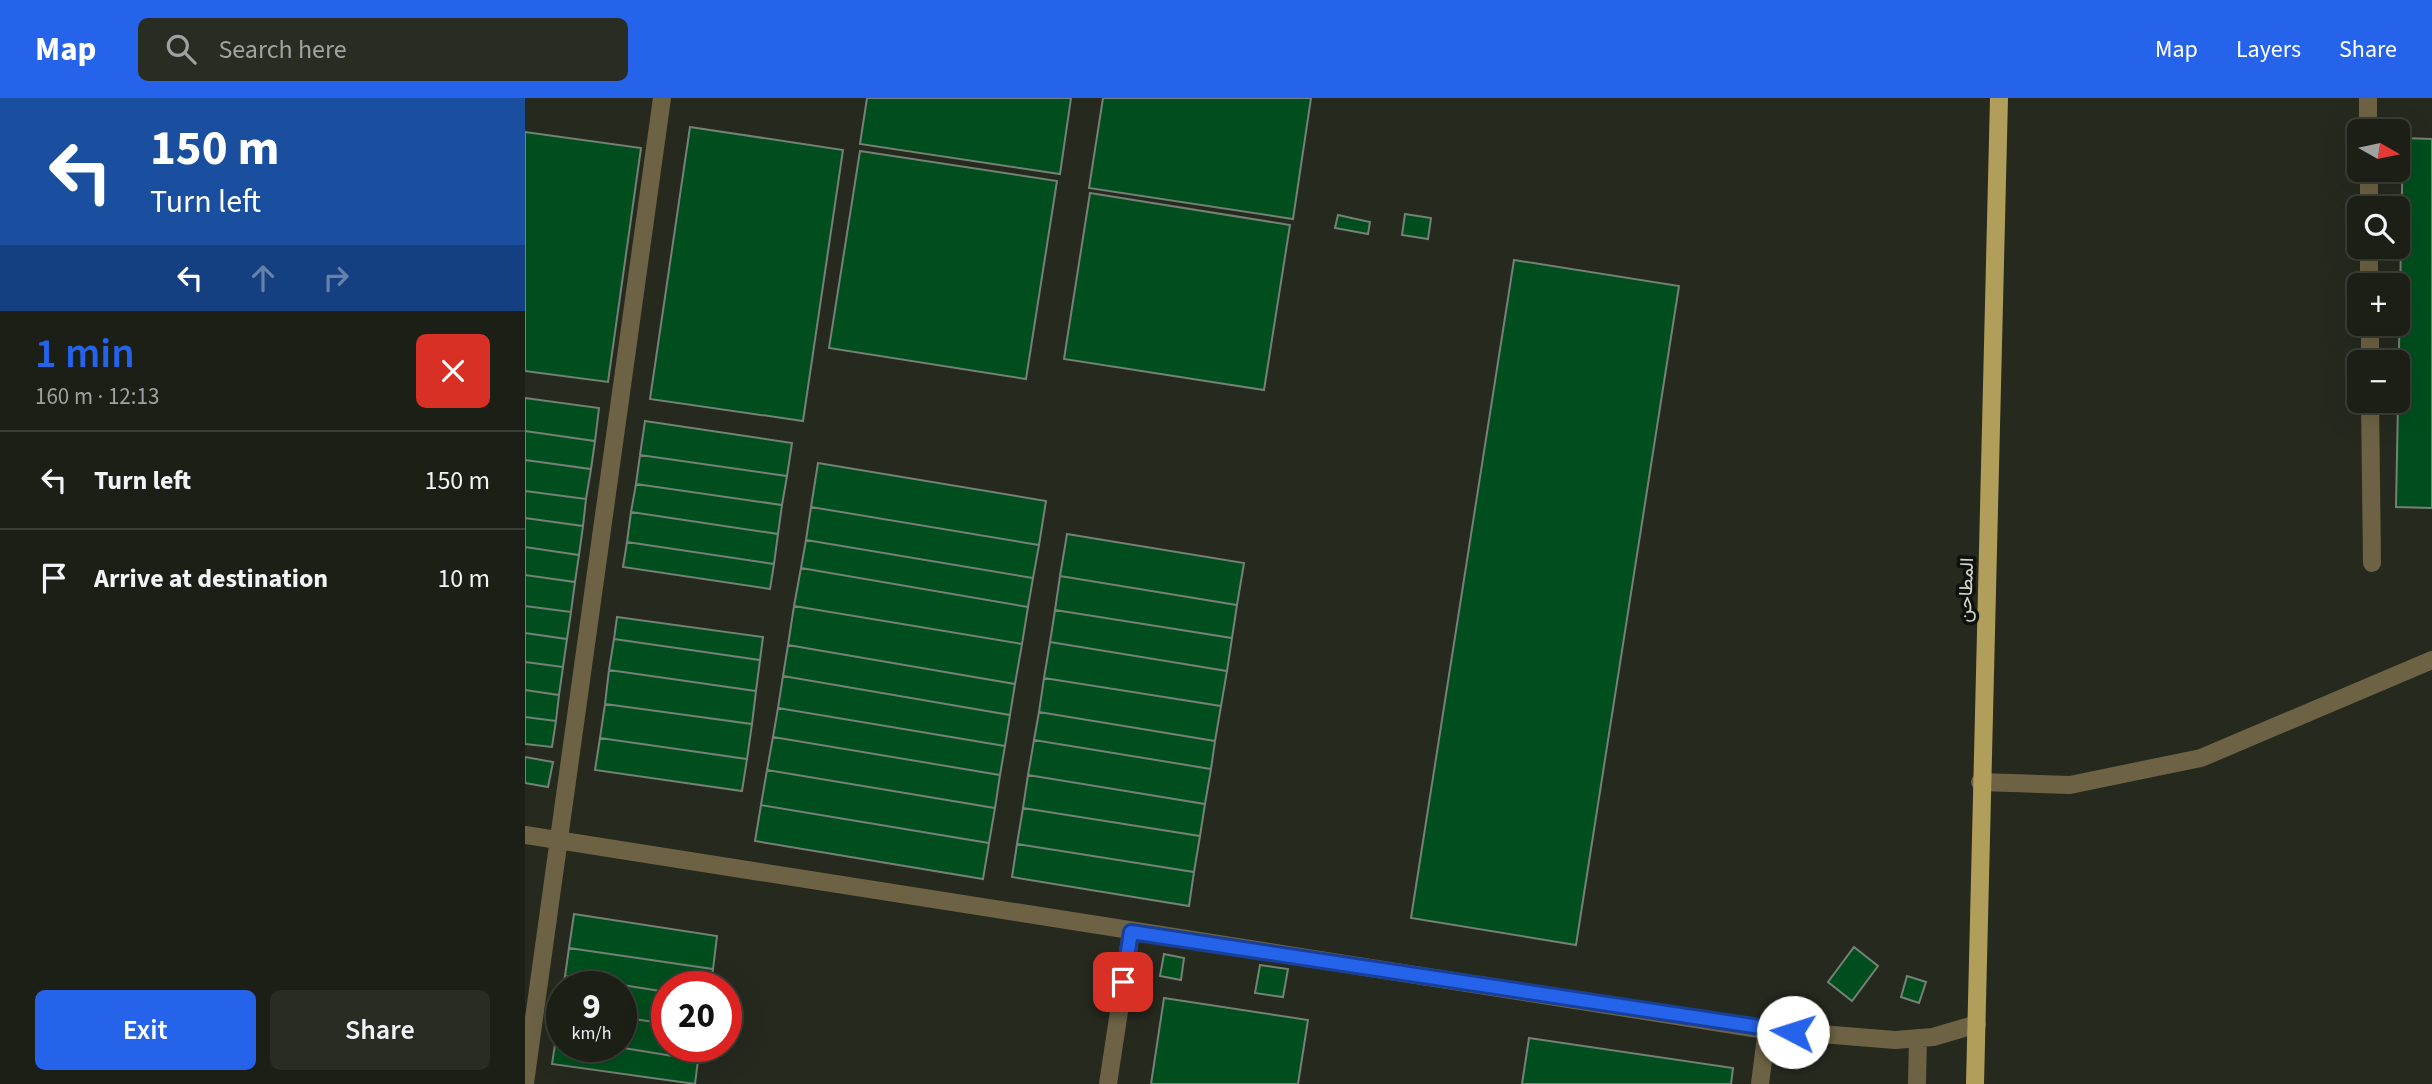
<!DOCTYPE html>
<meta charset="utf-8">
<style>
body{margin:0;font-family:"Source Sans 3",Vazirmatn,sans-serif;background:#292c23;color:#f1f3f6;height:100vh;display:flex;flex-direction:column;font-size:26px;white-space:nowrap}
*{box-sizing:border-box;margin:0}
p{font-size:23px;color:#a0a2a1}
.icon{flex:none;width:38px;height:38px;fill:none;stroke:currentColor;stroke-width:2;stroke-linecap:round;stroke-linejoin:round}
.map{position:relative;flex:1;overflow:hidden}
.details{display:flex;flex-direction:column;background:#1c1f16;width:525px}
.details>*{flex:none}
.top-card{background:#1a4fa0;color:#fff;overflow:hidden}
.needle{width:46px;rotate:99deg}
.tools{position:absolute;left:1822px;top:21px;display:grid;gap:14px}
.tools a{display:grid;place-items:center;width:63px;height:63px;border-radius:10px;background:#1c1f16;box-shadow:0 7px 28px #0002,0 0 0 2px #3a3d35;font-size:35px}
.speed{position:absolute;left:21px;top:873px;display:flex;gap:14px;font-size:35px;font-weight:700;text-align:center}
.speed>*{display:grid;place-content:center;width:91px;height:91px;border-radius:50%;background:#1c1f16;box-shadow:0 7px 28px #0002,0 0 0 2px #3a3d35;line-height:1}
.speed small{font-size:18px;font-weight:400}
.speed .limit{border:10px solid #d22;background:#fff;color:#111}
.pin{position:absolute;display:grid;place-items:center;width:60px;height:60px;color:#fff;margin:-30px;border-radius:14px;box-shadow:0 4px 10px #0006}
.me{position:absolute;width:77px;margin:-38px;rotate:275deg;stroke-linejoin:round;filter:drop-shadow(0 0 5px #0008)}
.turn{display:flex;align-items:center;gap:24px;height:147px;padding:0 35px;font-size:32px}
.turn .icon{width:91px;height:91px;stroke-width:2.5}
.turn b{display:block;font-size:49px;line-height:60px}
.lanes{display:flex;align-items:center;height:66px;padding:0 35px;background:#0003;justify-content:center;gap:35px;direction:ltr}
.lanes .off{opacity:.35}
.round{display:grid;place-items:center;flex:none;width:74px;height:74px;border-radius:10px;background:#292c23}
.summary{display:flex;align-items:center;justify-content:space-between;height:119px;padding:0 35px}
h1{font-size:42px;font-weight:600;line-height:52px;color:#2563eb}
.action{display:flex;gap:14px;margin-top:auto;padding:14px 35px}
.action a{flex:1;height:80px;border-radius:10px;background:#2563eb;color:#fff;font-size:28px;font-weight:600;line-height:80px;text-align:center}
.action a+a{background:#292c23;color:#f1f3f6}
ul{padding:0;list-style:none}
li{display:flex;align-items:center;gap:21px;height:98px;padding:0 35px;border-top:2px solid #3a3d35}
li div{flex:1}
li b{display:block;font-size:26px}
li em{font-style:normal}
header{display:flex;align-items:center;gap:42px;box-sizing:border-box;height:98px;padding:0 35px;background:#2563eb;color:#fff}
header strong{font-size:33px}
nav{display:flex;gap:38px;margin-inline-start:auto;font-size:24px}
.search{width:490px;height:63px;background:#292c23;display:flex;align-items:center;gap:18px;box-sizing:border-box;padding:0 24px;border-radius:10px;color:#a0a2a1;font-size:26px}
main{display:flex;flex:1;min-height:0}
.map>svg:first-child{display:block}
.building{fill:#004e1d;stroke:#758076;stroke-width:2}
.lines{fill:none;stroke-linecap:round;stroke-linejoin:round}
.minor{stroke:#6d6344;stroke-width:18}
.major{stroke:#b29e5b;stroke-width:18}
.route-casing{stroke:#184099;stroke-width:18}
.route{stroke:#2563eb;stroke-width:12}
.labels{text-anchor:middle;stroke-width:7;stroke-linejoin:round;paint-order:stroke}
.street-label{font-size:19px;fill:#d3d5cd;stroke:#10110c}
</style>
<header>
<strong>Map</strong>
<div class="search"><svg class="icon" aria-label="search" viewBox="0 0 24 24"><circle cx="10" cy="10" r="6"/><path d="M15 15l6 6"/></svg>Search here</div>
<nav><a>Map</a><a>Layers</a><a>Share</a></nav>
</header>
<main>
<section class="details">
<div class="top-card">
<div class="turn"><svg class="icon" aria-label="left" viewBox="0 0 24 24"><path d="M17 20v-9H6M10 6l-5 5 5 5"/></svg><div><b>150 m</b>Turn left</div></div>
<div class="lanes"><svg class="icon" aria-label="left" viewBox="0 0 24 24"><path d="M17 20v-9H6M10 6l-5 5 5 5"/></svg><svg class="icon off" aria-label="ahead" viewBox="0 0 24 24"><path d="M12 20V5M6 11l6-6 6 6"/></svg><svg class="icon off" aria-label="right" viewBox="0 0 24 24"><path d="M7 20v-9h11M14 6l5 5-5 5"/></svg></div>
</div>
<div class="summary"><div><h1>1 min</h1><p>160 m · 12:13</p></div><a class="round" style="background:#d93025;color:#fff"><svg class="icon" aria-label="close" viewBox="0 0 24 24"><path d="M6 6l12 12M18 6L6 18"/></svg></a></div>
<ul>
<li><svg class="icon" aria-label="left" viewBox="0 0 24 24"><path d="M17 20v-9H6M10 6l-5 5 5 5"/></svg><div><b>Turn left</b></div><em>150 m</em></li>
<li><svg class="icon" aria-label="arrive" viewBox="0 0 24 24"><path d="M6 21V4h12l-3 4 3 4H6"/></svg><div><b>Arrive at destination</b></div><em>10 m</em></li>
</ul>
<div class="action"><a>Exit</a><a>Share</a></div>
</section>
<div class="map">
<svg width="1907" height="986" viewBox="0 0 1907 986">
<rect width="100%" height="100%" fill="#26291e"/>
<path class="building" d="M342,0H546L535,76L335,46Z
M578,0H786L768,121L564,90Z
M165,29L318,52L278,323L125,301Z
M0,34L116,50L83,284L0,273Z
M1878,40L1907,41V410L1871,409Z
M335,53L532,83L501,281L304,250Z
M565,95L765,127L739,292L539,261Z
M880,116L906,120L903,141L877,137Z
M813,117L845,124L843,136L810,130Z
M989,162L1154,188L1051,847L886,820Z
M0,300L74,310L70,343L0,333Z
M120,323L267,345L262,378L115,357Z
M0,333L70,343L66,371L0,362Z
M115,357L262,378L257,407L111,386Z
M0,362L66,371L61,401L0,393Z
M293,365L521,403L514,447L286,409Z
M111,386L257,407L253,436L106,414Z
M0,393L61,401L58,428L0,420Z
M286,409L514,447L508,480L281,442Z
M106,414L253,436L249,466L102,444Z
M0,420L58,428L54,457L0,449Z
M542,436L719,465L712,507L535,478Z
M281,442L508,480L503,509L276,470Z
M102,444L249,466L245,491L98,469Z
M0,449L54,457L50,484L0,477Z
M276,470L503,509L497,546L269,508Z
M0,477L50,484L46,514L0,508Z
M535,478L712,507L707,540L530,512Z
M0,508L46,514L42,541L0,535Z
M269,508L497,546L490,586L263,547Z
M530,512L707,540L702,573L525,544Z
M92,519L238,539L235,562L89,541Z
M0,535L42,541L38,569L0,564Z
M89,541L235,562L231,593L84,572Z
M525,544L702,573L696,608L519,580Z
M263,547L490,586L485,617L258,578Z
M0,564L38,569L34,597L0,592Z
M84,572L231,593L227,626L80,606Z
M258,578L485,617L480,648L253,610Z
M519,580L696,608L690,643L514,614Z
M0,592L34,597L31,623L0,619Z
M80,606L227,626L222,661L75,640Z
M253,610L480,648L475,677L248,639Z
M514,614L690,643L686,671L509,642Z
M0,619L31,623L27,649L0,646Z
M248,639L475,677L470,710L242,672Z
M75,640L222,661L217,693L70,672Z
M509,642L686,671L680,706L503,677Z
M0,659L28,664L23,689L0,685Z
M242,672L470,710L464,745L236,707Z
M503,677L680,706L675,738L498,710Z
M236,707L464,745L458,781L230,743Z
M498,710L675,738L669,774L492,746Z
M492,746L669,774L664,808L487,779Z
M49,816L192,838L188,871L44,850Z
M1329,849L1353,868L1327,903L1303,884Z
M44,850L188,871L185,889H142V894L40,878Z
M639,856L659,860L656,882L635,878Z
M735,867L763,871L758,899L730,895Z
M40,878L142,894V926L96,919V889H38Z
M1382,878L1401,884L1394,905L1376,899Z
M639,900L783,922L773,986H626Z
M35,909H37V941L31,940Z
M96,919L142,926V948H175L173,962L86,948H96Z
M31,940L37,941V948H86L173,962L170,986L27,966Z
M1004,940L1208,970L1206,986H997Z"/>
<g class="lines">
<path class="minor" d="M1843,0V33
M1844,72V110
M1844,149V187
M1845,226V264
M1845,303L1847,465
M1455,684L1545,687L1676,660L1907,562
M0,737L1234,931L1370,942L1408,939L1452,926
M0,985L137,0
M583,986L606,834
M1235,986L1242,931
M1392,986L1393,940"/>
<path class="major" d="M1450,986L1474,0"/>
</g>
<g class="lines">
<defs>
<path id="route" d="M598,884L606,834L1268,934"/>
</defs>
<use href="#route" class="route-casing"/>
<use href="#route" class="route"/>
</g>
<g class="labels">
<g class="street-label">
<text transform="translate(1440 492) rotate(-88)" y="7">المطاحن</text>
</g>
</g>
</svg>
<div class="tools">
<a><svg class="needle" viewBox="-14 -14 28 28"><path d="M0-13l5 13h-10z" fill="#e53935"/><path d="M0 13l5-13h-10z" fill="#a0a2a1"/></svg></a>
<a><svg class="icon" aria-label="search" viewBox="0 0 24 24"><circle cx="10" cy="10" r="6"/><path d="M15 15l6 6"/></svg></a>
<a>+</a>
<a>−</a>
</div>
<div class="speed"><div>9<small>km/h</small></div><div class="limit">20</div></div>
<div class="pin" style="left:598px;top:884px;background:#d93025"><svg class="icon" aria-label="arrive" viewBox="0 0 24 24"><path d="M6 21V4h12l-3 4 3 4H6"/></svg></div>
<svg class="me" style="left:1268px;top:934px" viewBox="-20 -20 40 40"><circle r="19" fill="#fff"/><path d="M0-13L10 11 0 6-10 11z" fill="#2563eb"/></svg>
</div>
</main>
